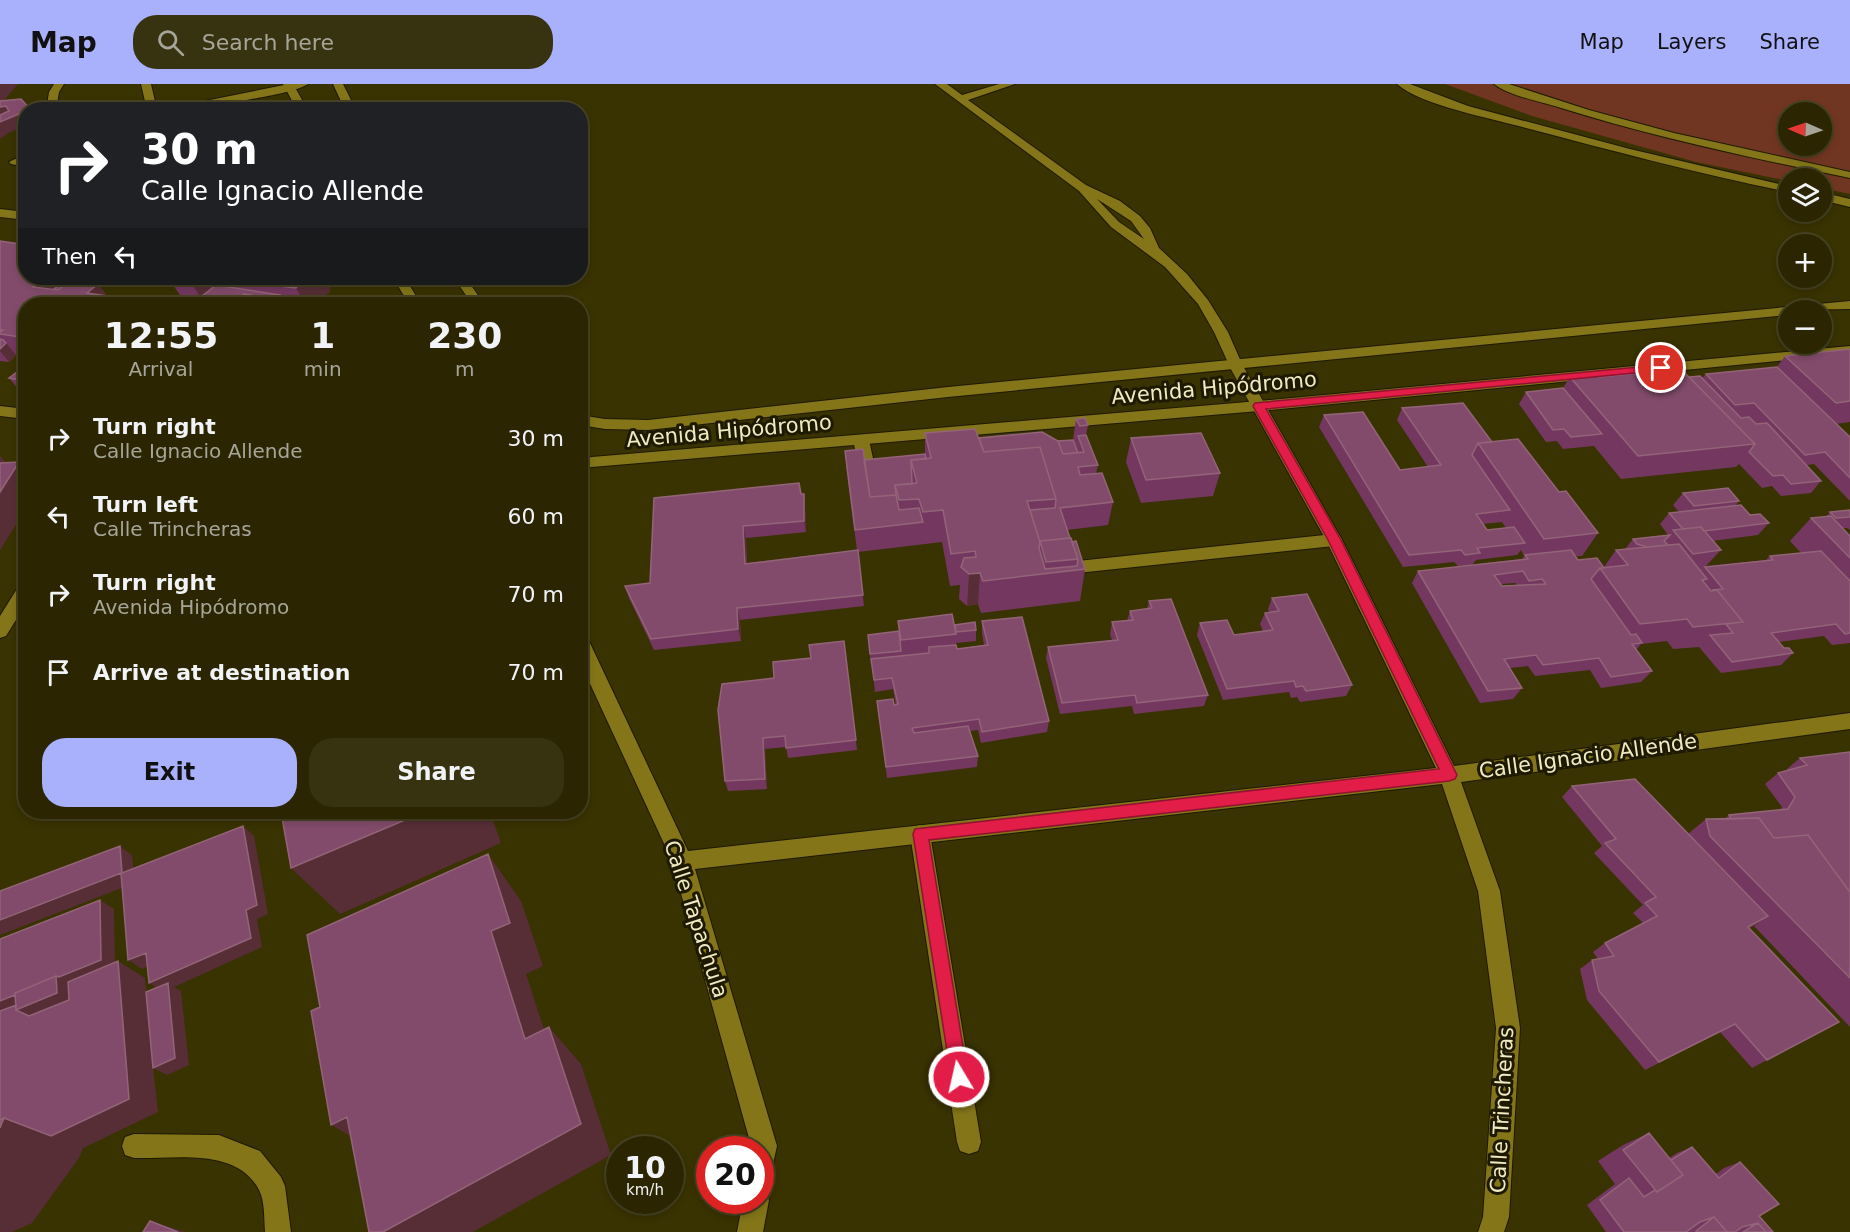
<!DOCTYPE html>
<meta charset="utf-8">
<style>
body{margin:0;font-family:"DejaVu Sans",sans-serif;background:#373210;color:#f1f3f6;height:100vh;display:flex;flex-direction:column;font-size:22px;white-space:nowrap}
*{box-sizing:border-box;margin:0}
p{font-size:20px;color:#a6a599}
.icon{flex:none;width:33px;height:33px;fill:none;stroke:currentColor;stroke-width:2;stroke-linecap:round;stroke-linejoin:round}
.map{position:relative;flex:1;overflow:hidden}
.side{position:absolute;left:18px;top:213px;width:570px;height:522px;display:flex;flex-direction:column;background:#2b2601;border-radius:24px;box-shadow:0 3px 9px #0003,0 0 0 2px #474323}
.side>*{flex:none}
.hud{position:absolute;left:18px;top:18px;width:570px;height:183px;border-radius:24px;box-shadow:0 3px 9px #0003,0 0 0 2px #474323;background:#202124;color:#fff;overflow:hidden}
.needle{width:39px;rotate:272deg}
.buttons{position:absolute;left:1778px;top:18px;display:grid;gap:12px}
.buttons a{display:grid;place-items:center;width:54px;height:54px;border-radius:50%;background:#2b2601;box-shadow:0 3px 9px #0003,0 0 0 2px #474323;font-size:30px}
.speed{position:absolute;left:606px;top:1052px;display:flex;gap:12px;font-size:30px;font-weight:700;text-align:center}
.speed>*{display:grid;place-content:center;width:78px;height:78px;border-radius:50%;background:#2b2601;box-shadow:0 3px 9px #0003,0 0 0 2px #474323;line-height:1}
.speed small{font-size:15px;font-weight:400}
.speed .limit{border:9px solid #d22;background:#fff;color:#111}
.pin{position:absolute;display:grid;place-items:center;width:51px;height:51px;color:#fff;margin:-26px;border:3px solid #fff;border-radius:50%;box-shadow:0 2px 6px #0007}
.me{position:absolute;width:66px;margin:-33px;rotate:351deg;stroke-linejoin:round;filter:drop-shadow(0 0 4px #0008)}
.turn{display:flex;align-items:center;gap:21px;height:126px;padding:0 24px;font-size:27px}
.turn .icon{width:78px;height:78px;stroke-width:2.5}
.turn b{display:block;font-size:42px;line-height:51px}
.then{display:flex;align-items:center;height:57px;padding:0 24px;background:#0003;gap:12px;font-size:22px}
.eta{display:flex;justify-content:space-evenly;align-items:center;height:102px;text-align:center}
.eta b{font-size:36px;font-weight:700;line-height:42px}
.primary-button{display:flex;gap:12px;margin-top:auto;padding:12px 24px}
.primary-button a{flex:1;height:69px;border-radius:24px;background:#a9b0fc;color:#111;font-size:24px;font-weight:700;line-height:69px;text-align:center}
.primary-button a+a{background:#373210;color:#f1f3f6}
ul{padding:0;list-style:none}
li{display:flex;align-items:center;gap:18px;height:78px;padding:0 24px}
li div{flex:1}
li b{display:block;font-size:22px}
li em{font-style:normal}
header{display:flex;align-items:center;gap:36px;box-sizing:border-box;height:84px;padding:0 30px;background:#a9b0fc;color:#111}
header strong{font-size:28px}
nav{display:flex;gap:33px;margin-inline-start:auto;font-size:21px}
.search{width:420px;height:54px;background:#373210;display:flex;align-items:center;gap:15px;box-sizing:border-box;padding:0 21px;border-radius:24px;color:#a6a599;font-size:22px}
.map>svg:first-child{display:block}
.green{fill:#713621;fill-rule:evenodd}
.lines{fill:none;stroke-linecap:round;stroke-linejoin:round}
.service-casing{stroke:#1e1a01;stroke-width:2}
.minor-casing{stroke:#1e1a01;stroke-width:2}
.secondary-casing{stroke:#1e1a01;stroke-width:2}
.service{fill:#837518;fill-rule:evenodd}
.minor{fill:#837518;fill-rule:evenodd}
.secondary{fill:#837518;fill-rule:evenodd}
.wall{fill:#743860;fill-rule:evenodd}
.shaded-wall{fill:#572e36}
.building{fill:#824b6b;stroke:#936478;stroke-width:1.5;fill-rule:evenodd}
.route{fill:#e11d48;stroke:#92132f;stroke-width:1.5}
.labels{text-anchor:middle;stroke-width:6;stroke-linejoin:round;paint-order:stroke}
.street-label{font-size:21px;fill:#f1eac1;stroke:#1e1a01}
</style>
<header>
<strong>Map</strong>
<div class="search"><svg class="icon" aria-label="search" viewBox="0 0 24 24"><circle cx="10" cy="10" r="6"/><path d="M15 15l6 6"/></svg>Search here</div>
<nav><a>Map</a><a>Layers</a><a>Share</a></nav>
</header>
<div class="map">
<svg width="1850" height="1148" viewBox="0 0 1850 1148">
<rect width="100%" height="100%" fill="#393201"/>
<path class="green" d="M1445,0H1850V110L1821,104V94H1788V97L1696,78L1532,32ZM1788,28H1821V62H1788Z"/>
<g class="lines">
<defs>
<path id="service" d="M54,0H64L59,8L57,20L64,26H51L47,21L49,8Z
M141,0H151L157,26H147Z
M289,0H308C292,12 185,26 160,26Z
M935,0H947L962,11L999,0H1015L968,16L1086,101L1120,117L1140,132L1150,144L1159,164L1187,190L1208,216L1228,248L1242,280L1240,283H1230L1214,248L1198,220L1165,183L1111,143L1079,107ZM1097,115L1131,137L1144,155L1119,138Z
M1397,0H1410L1468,22L1630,65L1788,102V108C1700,90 1613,67 1526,44C1495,35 1419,21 1397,0Z
M1494,0H1509L1589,26L1674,49L1850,88V94C1752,74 1653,53 1558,23C1541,18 1507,11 1494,0Z
M15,75L26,77V83L11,80L9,78Z
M1821,108L1850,115V123L1821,116Z
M0,125L26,128V136L0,133Z
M861,351L869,356L876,388L868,393L860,388L853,356Z
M1334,450L1340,452L1342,456L1340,460L1334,462L1068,490L1062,488L1060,484L1062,480L1068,478Z
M920,741L927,744L930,750L981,1058L978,1067L969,1070L960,1067L957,1058L910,750L913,744Z
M134,1050L219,1051L260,1067L281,1093L285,1102L291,1148H265C264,1136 265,1117 259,1106C237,1063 175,1075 134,1074L125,1071L122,1062L125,1053Z"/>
<path id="minor" d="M1235,276L1242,280L1342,456L1454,682L1850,629V645L1461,698L1500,807L1520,944L1509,1133L1504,1148H1478L1483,1133L1496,944L1478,807L1442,700L695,785L777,1062L769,1098L760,1101V1065H752L672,777L580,578V550L586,552L589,557L688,767L1436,684L1326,456L1228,280Z
M0,322L26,325V335L0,332Z
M26,499V520L6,552L0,554V532L20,500Z
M760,1105L765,1107L769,1116L763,1148H737L743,1116H760Z"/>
<path id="secondary" d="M283,0H293L308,26H297Z
M333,0H343L356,26H345Z
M393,194H405L421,220H409Z
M454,194H466L484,220H472Z
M1850,217V225L1788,226V231L948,313L648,346L605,345L580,341V331L605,335L648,336L948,303Z
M1850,262V270L1259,327L580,384V374L1259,317Z"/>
</defs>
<use href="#service" class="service-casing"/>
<use href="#minor" class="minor-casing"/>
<use href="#secondary" class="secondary-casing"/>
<use href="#service" class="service"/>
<use href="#minor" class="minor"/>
<use href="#secondary" class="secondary"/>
</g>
<path class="wall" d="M0,157L26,194H83L87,199L98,200L107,212L26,220V274L17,273L16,271L9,278L0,277Z
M168,194H329L331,200L329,209L317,213L312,220H192L195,218L192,212L180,211Z
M1850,265V338L1836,340L1850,353V417L1814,380L1807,381L1821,397L1811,409L1781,412L1772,402L1762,404L1739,380L1736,383L1621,395L1594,362L1563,365L1557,357L1546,358L1519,320L1526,308L1563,304L1570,293H1689L1702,294L1706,290L1777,283L1785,272Z
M26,281V307L19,306L9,294Z
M1402,324L1492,358L1559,408L1598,449L1582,472H1575L1578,476L1604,483L1616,466L1625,465L1633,455L1668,451L1660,440L1669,429L1679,428L1673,421L1683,409L1739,417L1735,422L1750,431L1769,439L1758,451L1712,457L1721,466L1706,482L1766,476L1770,472L1801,469L1790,457L1811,434L1826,433L1830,428L1850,426V446L1847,444H1843L1850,452V559L1832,561L1824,552L1779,558L1784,564L1793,569L1781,581L1721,589L1699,563L1673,565L1667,557L1641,560L1636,566L1652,587L1641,598L1601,604L1590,586L1535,592L1528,582L1510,584L1522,604L1513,615L1480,619L1412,499L1418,487L1522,475L1524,472L1521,466L1517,471L1476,476L1472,481L1458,482L1454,478L1403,483L1319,343L1324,331L1400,386L1428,383L1397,336ZM1502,438L1506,444L1487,446L1483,440ZM1515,499L1517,501L1502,502L1501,500Z
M1076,335L1088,341L1086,351L1098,381L1096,389L1113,418L1108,441L1067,446L1070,454L1085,485L1080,517L981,529L978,520L967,522L959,515L960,501L950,502L942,458L858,468L864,522L740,536L741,557L654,566L629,514L625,502L650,499L654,414L804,410L805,422L806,448L746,454L747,479L857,466L847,390L845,367L864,376L925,370V349L979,354L1058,357L1073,356Z
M1131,354L1220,389L1213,412L1141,419L1126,378Z
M1272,514L1352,601L1346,612L1300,618L1297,613L1291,614L1289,608L1223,616L1197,551L1200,539L1234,551L1263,547L1260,540L1265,529L1269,528L1268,525Z
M1149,517L1208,611L1204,622L1134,630L1132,622L1060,630L1046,574L1048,563L1112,556L1110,550L1112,538L1127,537L1130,527L1147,525Z
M898,537L955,541L976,546V557L956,559L957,565L984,561L982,549V537L1049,637L1047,648L981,659L978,646L970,647L978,672L977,683L887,694L877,617L896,621L893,605L875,608L872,581H871L868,551L899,547Z
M844,557L857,666L788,674L786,663L765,665L767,705L728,707L725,697L774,594Z
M1850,668V943L1754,842L1749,844L1767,976L1752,984L1720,948L1645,986L1587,916L1580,885L1592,876L1598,875L1593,868L1605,859L1643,839L1633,829L1643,821L1594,769L1602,762L1562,713L1572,702L1688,750L1706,735H1725L1729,731L1780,726L1782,723L1765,700L1778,689L1788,687L1787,685L1800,674Z
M1649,1049L1669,1074L1677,1069L1692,1063L1716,1090L1724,1084L1740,1078L1759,1132L1773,1148H1606L1587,1121L1615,1100L1598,1077L1623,1061Z"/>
<path class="shaded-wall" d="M1,0H18L0,21V1Z
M6,22L26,27V42L8,49L0,55V23Z
M46,194H83L90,203L42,214L33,203Z
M188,194H219L235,220H205Z
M303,194H329L331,200L329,209L317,213L312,220H305L296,204Z
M98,200L113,220L87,209Z
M280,211L285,220H270Z
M6,259L16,271L9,278L0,267V263Z
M0,372L7,380L0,392Z
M19,378L26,385V425L0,466V408Z
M804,410L805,422L806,448L804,437Z
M743,442L746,454L747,491L745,480Z
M980,489L978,520L967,522L969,490Z
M737,524L740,536L741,557L738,545Z
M763,654L765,665L767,705L765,695Z
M424,728H490L501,759L340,830L291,784Z
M243,742L254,752L268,830L257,835L262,863L174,903L181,907L189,981L167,991L153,984L158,1028L83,1064L79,1074L32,1139L12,1148H0V1044L4,1034L118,877L145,894L153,984L163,908L149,899L246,826Z
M120,762L132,771L135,799L122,789Z
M488,770L521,817L543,882L526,890L559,991L525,955L491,847Z
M121,789L135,799L0,851V836Z
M100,816L114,825L115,885L59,947L0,932V917L56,892Z
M1768,832L1754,842L1734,852L1748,843Z
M146,869L160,877L142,885L128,876Z
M549,943L581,980L611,1071L473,1148H383Z
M347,1033L384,1071L331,1041Z
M150,1137L185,1148H178Z"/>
<path class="building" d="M21,15L30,25L26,26V27L0,38V31L9,27L6,22L0,23V17Z
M251,19L254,26H229Z
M0,157L26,161V194H46L33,203L58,206L69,197L98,200L87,209L161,220H26V254L0,250V248L3,246H0Z
M70,194H79L74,197H69L58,206L54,205Z
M219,194H303L296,204L220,195Z
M216,201L280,211L270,220H192ZM244,210L251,211L246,215H239Z
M0,255L3,256L6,259L0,265Z
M1850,265V317L1836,319L1785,272Z
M26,281V297L9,294Z
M1777,283L1850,353V394L1825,368L1805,371L1754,319L1735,321L1706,290Z
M1681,285L1755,360L1638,372L1570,293L1596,290L1599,293Z
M1700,292L1741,334L1749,333L1756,340L1767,339L1821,397L1791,400L1783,391L1773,392L1749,368L1755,360L1689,293Z
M1563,304L1602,350L1571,353L1564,345L1553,346L1526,308Z
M1463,319L1492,358L1478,359L1472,371L1510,426L1476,430L1487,446L1514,443L1525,459L1477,464L1480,469L1465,471L1461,466L1409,471L1324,331L1363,328L1400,386L1441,381L1402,324Z
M1085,334L1088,341L1080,342L1076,335Z
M975,345L984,368L1040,363L1056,415L1027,417L1040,458L1039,464L1045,485L1077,482L1078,475L1072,458L1076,457L1085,485L983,497L980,489L969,490L961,483L964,474L976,473L975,467L951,470L943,426L923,428L919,415L899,416L895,401L917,399L911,376L931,374L925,349Z
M1042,348L1058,357L1063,370L1084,368L1078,352L1086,351L1098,381L1078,383L1080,391L1102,389L1113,418L1060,424L1070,454L1040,457V458L1030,426L1055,424L1056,415L1040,363L984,368L979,354Z
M1201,349L1220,389L1146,396L1131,354Z
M1518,355L1559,408L1566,407L1598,449L1544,455L1478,359Z
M1073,356L1078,369L1063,370L1058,357Z
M863,365L870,413L896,411L899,426L919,424L923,438L855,446L845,367Z
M925,370L926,375L911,376L912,400L895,401L896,411L870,413L864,376Z
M19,378L0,408V379Z
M799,399L801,410H804V437L743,442L745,480L858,466L863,511L737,524L738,545L651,555L625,502L650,499L654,414Z
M1728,404L1739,417L1694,422L1683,409Z
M1741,421L1750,431L1760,430L1769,439L1704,447L1701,443L1683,445L1669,429Z
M1850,426V433L1836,434L1830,428Z
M1831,432L1850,452V474L1811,434Z
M1701,443L1721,466L1693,470L1673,446Z
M1670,451L1664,457L1668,461L1647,463L1637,460L1633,455Z
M1071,454L1078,475L1046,478L1040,457Z
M1679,460L1707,495L1702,496L1711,507L1717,506L1743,538L1693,543L1687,535L1640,540L1600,484L1628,481L1616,466Z
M1571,466L1578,476L1597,474L1604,484H1600L1591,495L1631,551L1636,550L1642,559L1632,560L1652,587L1611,593L1599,574L1543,581L1536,571L1504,575L1522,604L1488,607L1418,487L1528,475L1525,471ZM1523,487L1529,497L1542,495L1546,500L1502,502L1494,491Z
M1821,467L1850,497V549L1845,550L1836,540L1771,549L1784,564H1789L1793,569L1732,578L1710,551L1733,549L1726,540L1743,538L1717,506H1712L1723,505L1705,483L1773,476L1770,472Z
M1307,510L1352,601L1306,607L1303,602L1296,603L1294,597L1227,605L1200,539L1227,536L1234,551L1273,546L1265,529L1279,527L1272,514Z
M1171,515L1208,611L1137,619L1135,611L1062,619L1048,563L1118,556L1112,538L1133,536L1130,527L1152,524L1149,517Z
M952,530L956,550L901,556L898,537Z
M1022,533L1049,637L982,648L979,635L912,644L914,649L968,642L978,672L886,683L877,617L893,615L894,621L898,620L892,594L874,596L871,575L929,569V563L956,561L957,565L988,561L982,537Z
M975,538L976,546L956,548L955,541Z
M899,547L901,567L870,570L868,551Z
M844,557L856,656L786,664L785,652L763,654L765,695L725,697L718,626L722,600L774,594L773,578L811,574L809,561Z
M1850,668V807H1849L1808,751L1774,754L1759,734L1731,735L1729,731L1788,725L1795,713L1778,689L1807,681L1800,674Z
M1635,695L1768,832L1748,843L1839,938L1767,976L1735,940L1659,978L1599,907L1592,876L1614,872L1605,859L1657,832L1645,819L1656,813L1605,759L1616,755L1572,702Z
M281,728H424L291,784Z
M1759,734L1774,754L1808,751L1849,807H1850V894L1710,752L1706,735Z
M243,742L257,821L246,826L251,854L149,899L146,869L128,876L121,789L0,836V807L120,762L122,789Z
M488,770L510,839L491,847L525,955L549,943L581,1040L383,1148H369L347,1033L331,1041L311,927L320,923L307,851Z
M100,816L101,876L59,893L56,892L15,909V911L0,917V855Z
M118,877L129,1015L51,1052L4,1034L0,1036V927L16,921V926L29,932L69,916L68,898Z
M56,892L57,909L16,926L15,909Z
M168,899L175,974L153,984L146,908Z
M4,1034L0,1044V1036Z
M1649,1049L1683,1091L1657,1108L1623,1066Z
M1692,1063L1719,1094L1740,1078L1779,1120L1759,1132L1773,1148H1766L1758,1139L1742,1143L1735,1148H1727L1714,1133L1700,1138L1686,1148H1624L1600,1116L1629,1094L1644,1113L1655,1106L1657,1108L1683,1091L1671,1076Z
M1714,1133L1727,1148H1697L1696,1147Z
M150,1137L178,1148H143Z
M1758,1139L1766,1148H1743Z"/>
<path class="route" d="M1661,281H1665V286L1266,325L1341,456L1457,691L1455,695L1449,697L929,756L968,993L965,999L959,1002L952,999L913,750L915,745L1439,685L1328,456L1253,322L1255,319Z"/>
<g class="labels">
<g class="street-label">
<text transform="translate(1214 304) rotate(-5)" y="7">Avenida Hipódromo</text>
<text transform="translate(729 347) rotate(-5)" y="7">Avenida Hipódromo</text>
<text transform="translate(1588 672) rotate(-8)" y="7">Calle Ignacio Allende</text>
<text transform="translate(696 835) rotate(72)" y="7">Calle Tapachula</text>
<text transform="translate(1502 1026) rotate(-87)" y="7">Calle Trincheras</text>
</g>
</g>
</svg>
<div class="buttons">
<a><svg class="needle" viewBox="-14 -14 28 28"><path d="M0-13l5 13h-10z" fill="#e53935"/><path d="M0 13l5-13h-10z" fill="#a6a599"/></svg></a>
<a><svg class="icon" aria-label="layers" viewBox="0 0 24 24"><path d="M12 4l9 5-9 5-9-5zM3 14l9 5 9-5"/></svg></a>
<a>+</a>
<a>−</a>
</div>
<div class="speed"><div>10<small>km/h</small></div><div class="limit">20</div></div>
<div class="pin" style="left:1661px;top:284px;background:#d93025"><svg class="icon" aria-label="arrive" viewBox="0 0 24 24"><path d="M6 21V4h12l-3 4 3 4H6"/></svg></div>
<svg class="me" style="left:959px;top:993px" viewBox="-20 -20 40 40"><circle r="17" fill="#e11d48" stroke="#fff" stroke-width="3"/><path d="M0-11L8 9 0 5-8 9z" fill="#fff"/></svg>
<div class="hud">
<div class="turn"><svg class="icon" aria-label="right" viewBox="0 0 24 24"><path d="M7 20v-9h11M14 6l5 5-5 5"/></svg><div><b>30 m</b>Calle Ignacio Allende</div></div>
<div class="then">Then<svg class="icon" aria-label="left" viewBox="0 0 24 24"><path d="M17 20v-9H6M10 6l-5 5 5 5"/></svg></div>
</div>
<section class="side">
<div class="eta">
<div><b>12:55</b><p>Arrival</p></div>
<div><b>1</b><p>min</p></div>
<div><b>230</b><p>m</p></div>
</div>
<ul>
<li><svg class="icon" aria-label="right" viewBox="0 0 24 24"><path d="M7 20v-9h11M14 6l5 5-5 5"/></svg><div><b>Turn right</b><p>Calle Ignacio Allende</p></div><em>30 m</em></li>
<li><svg class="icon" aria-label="left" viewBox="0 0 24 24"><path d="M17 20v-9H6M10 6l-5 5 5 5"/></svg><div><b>Turn left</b><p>Calle Trincheras</p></div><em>60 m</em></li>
<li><svg class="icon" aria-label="right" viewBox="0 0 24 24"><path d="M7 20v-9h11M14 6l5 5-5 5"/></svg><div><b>Turn right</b><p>Avenida Hipódromo</p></div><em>70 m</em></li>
<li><svg class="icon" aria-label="arrive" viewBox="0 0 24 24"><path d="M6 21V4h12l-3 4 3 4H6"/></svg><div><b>Arrive at destination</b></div><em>70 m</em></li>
</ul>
<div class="primary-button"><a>Exit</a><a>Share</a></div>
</section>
</div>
